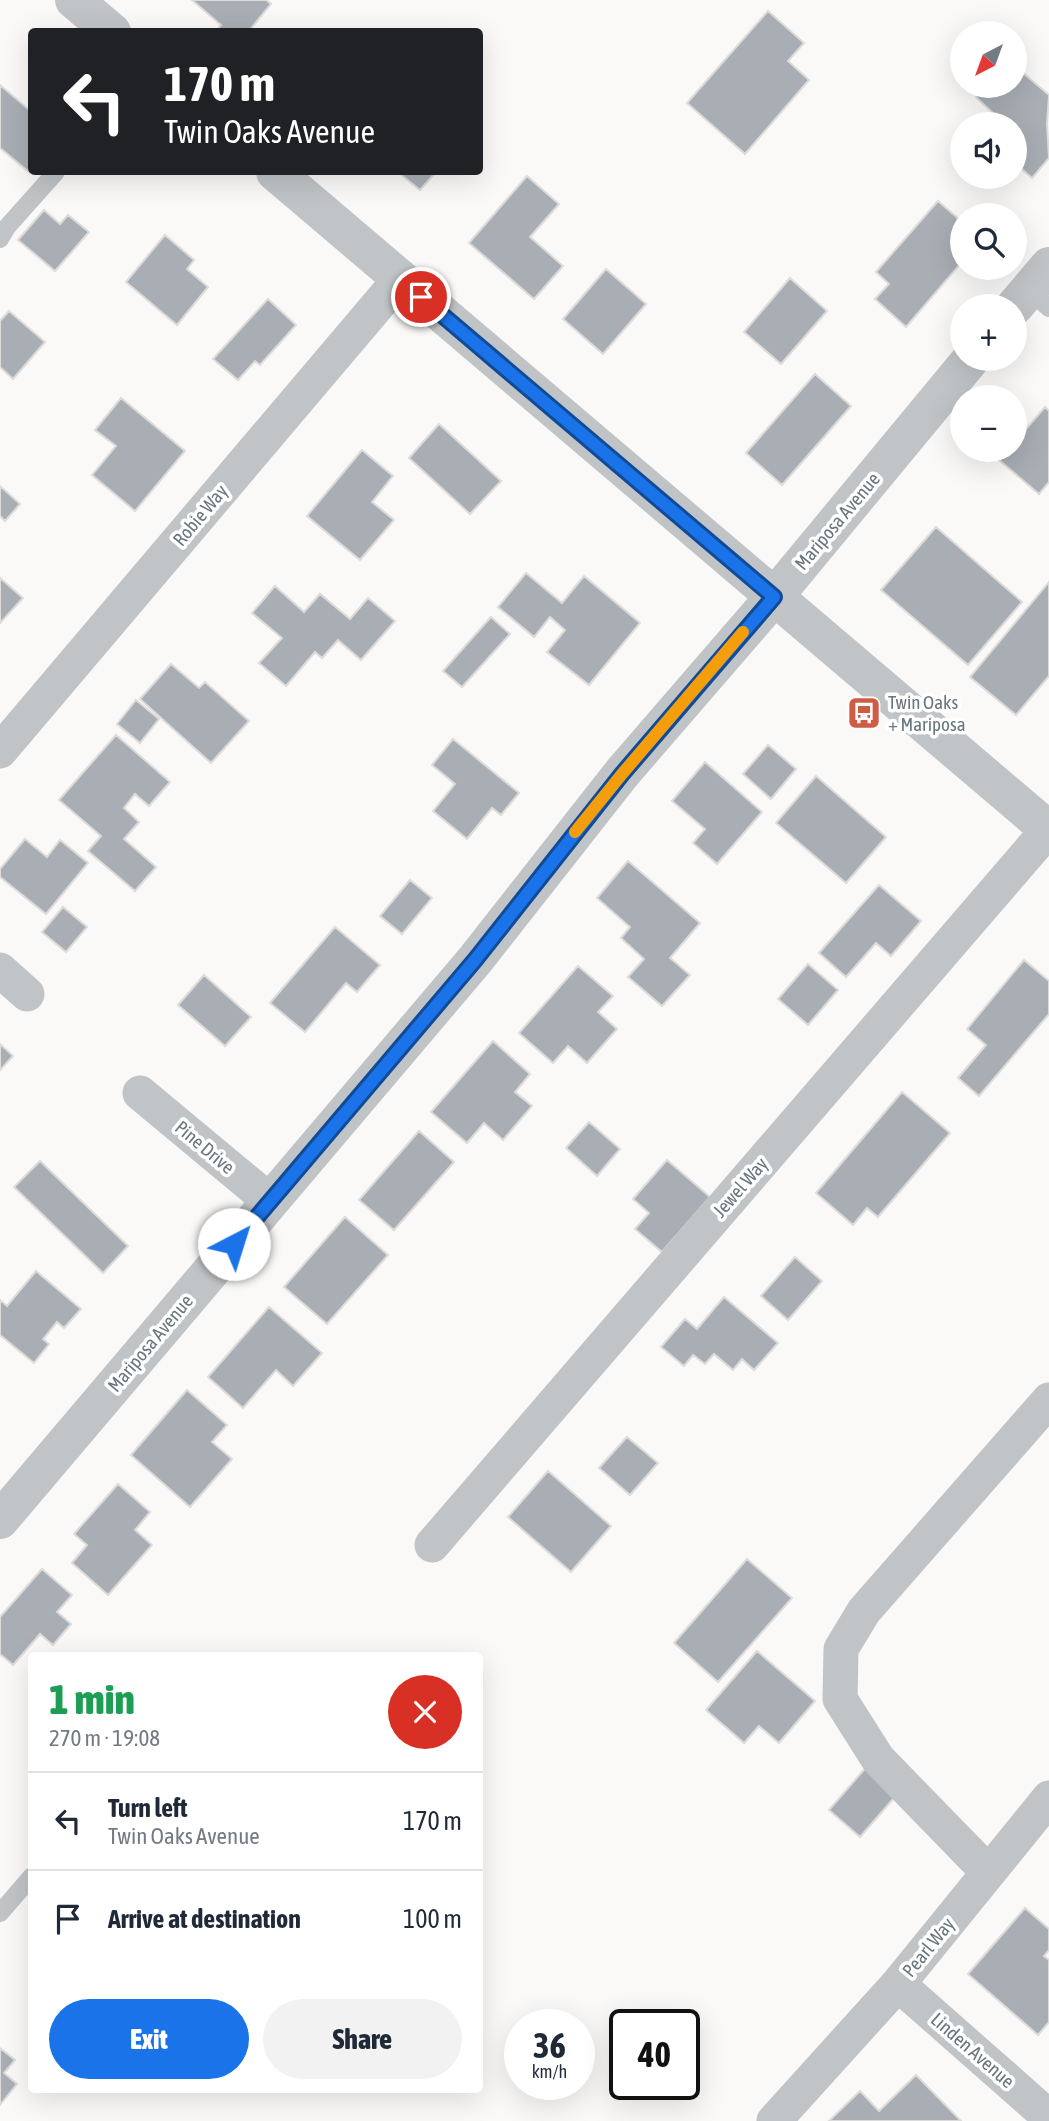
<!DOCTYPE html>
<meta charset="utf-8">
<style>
body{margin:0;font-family:"Asap Condensed",sans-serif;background:#f2f2f3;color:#1f2937;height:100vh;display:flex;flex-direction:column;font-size:26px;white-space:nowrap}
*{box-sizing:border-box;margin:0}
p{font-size:23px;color:#747a83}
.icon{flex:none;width:38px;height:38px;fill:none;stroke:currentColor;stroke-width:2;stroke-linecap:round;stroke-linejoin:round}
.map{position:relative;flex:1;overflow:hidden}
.panel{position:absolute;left:28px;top:1652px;width:455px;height:441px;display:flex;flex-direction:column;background:#fff;border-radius:7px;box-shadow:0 7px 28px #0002}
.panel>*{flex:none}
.top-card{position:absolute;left:28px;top:28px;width:455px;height:147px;border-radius:7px;box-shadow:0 7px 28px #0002;background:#202124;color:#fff;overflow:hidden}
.needle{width:46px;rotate:221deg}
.controls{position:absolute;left:950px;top:21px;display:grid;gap:14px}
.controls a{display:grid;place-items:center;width:77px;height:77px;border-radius:50%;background:#fff;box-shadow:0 7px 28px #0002;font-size:35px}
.speed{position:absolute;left:504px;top:2009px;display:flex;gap:14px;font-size:35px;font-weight:700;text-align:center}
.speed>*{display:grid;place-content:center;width:91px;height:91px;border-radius:50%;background:#fff;box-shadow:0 7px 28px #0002;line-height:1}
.speed small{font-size:18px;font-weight:400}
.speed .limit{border:4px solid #111;border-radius:10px;background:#fff;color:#111}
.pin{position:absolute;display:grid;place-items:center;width:60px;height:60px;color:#fff;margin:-30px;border:4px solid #fff;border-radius:50%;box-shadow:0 2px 7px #0007}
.me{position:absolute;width:77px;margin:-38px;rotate:40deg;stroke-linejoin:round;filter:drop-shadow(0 0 5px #0008)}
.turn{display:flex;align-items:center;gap:24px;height:147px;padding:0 21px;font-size:32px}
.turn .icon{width:91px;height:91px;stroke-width:2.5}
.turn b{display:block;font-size:49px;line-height:60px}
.round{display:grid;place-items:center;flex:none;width:74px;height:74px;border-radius:37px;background:#f2f2f3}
.summary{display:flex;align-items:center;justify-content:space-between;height:119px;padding:0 21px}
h1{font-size:42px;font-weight:800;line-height:52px;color:#1e9e55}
.action{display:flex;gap:14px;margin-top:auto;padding:14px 21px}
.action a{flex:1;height:80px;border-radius:42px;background:#1a73e8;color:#fff;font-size:28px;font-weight:800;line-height:80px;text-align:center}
.action a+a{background:#f2f2f3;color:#1f2937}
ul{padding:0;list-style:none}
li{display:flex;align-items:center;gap:21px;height:98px;padding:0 21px;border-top:2px solid #e0e1e3}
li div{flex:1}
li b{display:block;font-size:26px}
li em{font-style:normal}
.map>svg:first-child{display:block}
.building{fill:#a8aeb4;stroke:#dcdbda;stroke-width:2}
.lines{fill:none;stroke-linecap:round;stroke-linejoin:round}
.service{stroke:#c0c4c7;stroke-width:18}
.minor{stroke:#c0c4c7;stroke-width:35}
.tertiary{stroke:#c0c4c7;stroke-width:38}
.route-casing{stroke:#114b97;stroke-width:18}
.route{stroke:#1a73e8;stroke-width:12}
.slow{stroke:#f59e0b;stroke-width:12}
.labels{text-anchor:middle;stroke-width:7;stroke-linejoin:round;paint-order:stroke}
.street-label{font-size:19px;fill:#68767f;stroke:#fff}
.poi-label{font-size:19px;fill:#68767f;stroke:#fff;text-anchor:start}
</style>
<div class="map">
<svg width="1049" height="2121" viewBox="0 0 1049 2121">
<rect width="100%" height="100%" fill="#faf9f8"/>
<path class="building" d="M192,0H266L271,4L248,32H215L221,25Z
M768,11L804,43L788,61L809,80L745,154L687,103Z
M1015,66L1049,95L1047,124L1049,158L1032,178L1015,163V124H985L994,114L976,97L986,86H1015Z
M0,85L28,109L32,105V168L29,172L0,148Z
M398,172H436L420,190Z
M527,176L559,204L530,237L563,266L534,299L469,243Z
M938,201L962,222V262L906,327L875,299L889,284L876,272Z
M44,210L60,224L68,215L89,232L55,271L18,240Z
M165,235L194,260L187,269L208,287L177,325L126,282Z
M606,269L646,304L603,354L563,319Z
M790,278L827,311L781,364L744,332Z
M268,299L296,325L260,365L255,361L238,380L213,359Z
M9,311L45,342L13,379L0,367V321Z
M815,374L851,406L782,485L746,453Z
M121,398L185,451L135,511L92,475L116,446L95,430Z
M1045,407L1049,411V482L1039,494L999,460L1008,450H1015V442Z
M439,424L501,481L470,514L409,458Z
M362,450L393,476L372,502L394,520L360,560L307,516Z
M0,486L20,504L5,521L0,516Z
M936,527L1022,602L968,665L881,590Z
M526,573L562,603L584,576L640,623L589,685L547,652L565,630L550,617L534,637L498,607Z
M0,578L23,598L0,623Z
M1049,582V676L1016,715L970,677Z
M275,586L304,612L320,594L350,619L368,598L395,621L361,660L338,640L322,658L315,652L286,686L259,663L282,638L252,613Z
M491,617L510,634L462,687L443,671Z
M171,664L199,688L205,682L249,721L211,763L140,699Z
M136,700L159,719L140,743L117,724Z
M116,735L170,782L149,806L135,794L124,808L139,822L124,839L156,867L135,891L88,851L101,836L59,800Z
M453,739L519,793L501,815L492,808L467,839L433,811L455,784L432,765Z
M768,745L796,769L771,799L743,774Z
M705,762L762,812L717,864L693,843L705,829L672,801Z
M816,776L886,837L846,883L776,823Z
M25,839L47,857L60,840L88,863L46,914L0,877V869Z
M628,861L700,923L670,958L690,975L662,1006L628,977L644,959L621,938L630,927L597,898Z
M410,880L432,898L402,934L380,916Z
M879,885L921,921L891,956L876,943L846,977L819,953Z
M63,907L87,927L66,952L42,932Z
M335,927L380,965L357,992L346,983L305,1032L270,1003Z
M1024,960L1049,981V1014L979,1096L958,1078L986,1045L967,1029Z
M808,964L838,990L808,1025L778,999Z
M578,966L613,996L598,1012L617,1029L587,1063L568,1046L553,1063L519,1033Z
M204,975L251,1017L225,1046L178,1005Z
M493,1041L530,1074L515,1092L532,1106L503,1140L484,1123L467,1143L431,1112Z
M0,1044L13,1056L0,1070Z
M902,1092L950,1133L878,1217L867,1208L853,1225L816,1193Z
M589,1122L620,1149L597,1176L566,1148Z
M419,1131L454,1162L394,1230L359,1200Z
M667,1160L710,1197L662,1252L635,1229L649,1213L633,1199Z
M40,1161L128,1246L103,1273L14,1187Z
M345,1217L388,1255L327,1324L284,1287Z
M795,1257L822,1281L788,1320L761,1296Z
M36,1271L81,1309L64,1328L57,1322L43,1339L49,1344L34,1363L0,1335V1300L7,1306Z
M724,1297L778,1343L754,1370L742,1359L733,1370L714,1354L705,1364L693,1355L684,1366L661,1347L685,1319L697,1329Z
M269,1307L322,1353L293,1386L276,1370L243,1408L208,1377Z
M187,1390L227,1425L212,1442L232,1459L190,1507L131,1455Z
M627,1437L658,1463L630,1495L599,1468Z
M548,1471L611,1526L571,1572L508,1517Z
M118,1484L150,1512L135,1530L152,1545L108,1595L72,1563L87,1545L74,1534Z
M747,1559L792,1598L718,1682L674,1643Z
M42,1569L72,1595L57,1612L71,1624L53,1645L40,1634L13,1665L0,1654V1617Z
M757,1651L815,1701L779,1743L759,1726L744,1743L706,1710Z
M869,1764L900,1791L860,1837L829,1810Z
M1025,1908L1049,1929V1950L1044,1956L1049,1960V2022L1038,2035L968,1974Z
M0,2048L15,2060L4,2073L17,2084L0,2105Z
M916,2075L961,2121H829L860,2091L879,2111Z"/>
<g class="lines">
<path class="service" d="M0,239L7,227L56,172
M1029,290L1049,308
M0,1913L32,1876"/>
<path class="minor" d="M0,751L400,279
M0,970L27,994
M140,1093L271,1202
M432,1545L1048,830
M988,1872L878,1759L840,1699L841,1649L864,1611L1049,1400
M898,1984L1049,2117
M774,2121L898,1984L1049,1798"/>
<path class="tertiary" d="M74,0L112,32
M275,172L1049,830
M1015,306L1049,266
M0,1520L475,960L622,773L774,597L971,359"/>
</g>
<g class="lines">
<defs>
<path id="route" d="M234,1244L475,960L622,774L774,597L421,297"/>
</defs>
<use href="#route" class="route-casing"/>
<use href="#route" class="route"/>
<path class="slow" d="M575,832L622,774L743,632"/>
</g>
<defs>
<symbol id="bus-square" viewBox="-11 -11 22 22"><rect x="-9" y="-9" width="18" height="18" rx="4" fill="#ce5d43" stroke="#fff"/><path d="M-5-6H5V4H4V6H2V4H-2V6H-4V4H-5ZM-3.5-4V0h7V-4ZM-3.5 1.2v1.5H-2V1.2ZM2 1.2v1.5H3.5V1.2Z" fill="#fff"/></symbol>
</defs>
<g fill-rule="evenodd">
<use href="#bus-square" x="845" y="694" width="38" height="38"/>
</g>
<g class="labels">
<g class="street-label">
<text transform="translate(200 515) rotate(-50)" y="7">Robie Way</text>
<text transform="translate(837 521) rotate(-50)" y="7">Mariposa Avenue</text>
<text transform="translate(205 1147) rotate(40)" y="7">Pine Drive</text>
<text transform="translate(740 1187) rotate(-49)" y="7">Jewel Way</text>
<text transform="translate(150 1343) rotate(-50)" y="7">Mariposa Avenue</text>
<text transform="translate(928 1947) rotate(-51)" y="7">Pearl Way</text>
<text transform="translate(973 2050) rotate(41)" y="7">Linden Avenue</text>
</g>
<g class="poi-label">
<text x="888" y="709">Twin Oaks<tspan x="888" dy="22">+ Mariposa</tspan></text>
</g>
</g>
</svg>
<div class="controls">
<a><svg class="needle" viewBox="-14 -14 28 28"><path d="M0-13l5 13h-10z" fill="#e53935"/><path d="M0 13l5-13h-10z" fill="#747a83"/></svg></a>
<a><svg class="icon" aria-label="sound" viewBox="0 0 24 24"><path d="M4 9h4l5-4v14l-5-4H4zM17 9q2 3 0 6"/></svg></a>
<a><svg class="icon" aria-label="search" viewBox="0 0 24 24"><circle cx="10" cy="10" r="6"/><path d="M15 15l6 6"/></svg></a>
<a>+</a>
<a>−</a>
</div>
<div class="speed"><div>36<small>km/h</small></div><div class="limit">40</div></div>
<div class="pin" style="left:421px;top:297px;background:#d93025"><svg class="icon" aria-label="arrive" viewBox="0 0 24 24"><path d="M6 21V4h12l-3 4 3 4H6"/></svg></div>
<svg class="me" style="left:234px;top:1244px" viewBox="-20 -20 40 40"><circle r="19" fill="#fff"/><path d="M0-13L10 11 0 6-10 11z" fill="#1a73e8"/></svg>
<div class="top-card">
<div class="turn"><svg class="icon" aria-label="left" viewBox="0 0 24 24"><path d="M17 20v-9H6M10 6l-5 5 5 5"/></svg><div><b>170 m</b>Twin Oaks Avenue</div></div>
</div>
<section class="panel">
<div class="summary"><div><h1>1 min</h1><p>270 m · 19:08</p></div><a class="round" style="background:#d93025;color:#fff"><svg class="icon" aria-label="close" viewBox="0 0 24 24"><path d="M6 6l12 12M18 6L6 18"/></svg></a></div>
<ul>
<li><svg class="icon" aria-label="left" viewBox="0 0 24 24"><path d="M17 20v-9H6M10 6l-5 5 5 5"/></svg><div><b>Turn left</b><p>Twin Oaks Avenue</p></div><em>170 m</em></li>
<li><svg class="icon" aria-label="arrive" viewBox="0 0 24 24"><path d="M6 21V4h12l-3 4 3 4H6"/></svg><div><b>Arrive at destination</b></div><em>100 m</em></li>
</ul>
<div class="action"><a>Exit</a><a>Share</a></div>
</section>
</div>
